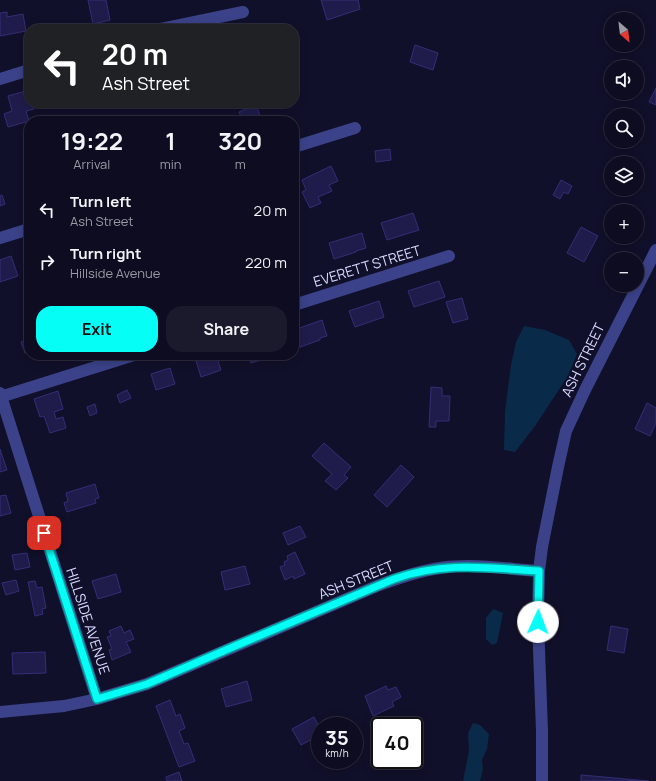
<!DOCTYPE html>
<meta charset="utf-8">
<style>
body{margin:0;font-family:Manrope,sans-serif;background:#1b1a2d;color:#f1f3f6;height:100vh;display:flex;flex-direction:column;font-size:15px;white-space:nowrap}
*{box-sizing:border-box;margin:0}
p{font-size:13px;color:#9a9ba5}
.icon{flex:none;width:22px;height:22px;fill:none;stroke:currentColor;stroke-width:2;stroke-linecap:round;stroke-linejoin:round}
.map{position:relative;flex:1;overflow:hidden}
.side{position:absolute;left:24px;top:116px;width:275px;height:244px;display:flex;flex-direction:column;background:#0d0c20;border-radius:16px;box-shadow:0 2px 10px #0003,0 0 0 1px #2d2c3e}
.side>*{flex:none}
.banner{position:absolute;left:24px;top:24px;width:275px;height:84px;border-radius:16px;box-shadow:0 2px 10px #0003,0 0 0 1px #2d2c3e;background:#202124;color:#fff;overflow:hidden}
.needle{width:26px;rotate:152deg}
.tools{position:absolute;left:604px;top:12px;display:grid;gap:8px}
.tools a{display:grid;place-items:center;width:40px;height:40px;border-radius:50%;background:#0d0c20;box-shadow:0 2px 10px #0003,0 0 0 1px #2d2c3e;font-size:20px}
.speed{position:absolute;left:311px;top:717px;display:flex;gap:8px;font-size:20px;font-weight:700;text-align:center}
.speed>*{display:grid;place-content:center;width:52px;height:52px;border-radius:50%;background:#0d0c20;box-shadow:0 2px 10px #0003,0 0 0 1px #2d2c3e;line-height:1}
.speed small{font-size:10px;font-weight:400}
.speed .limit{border:2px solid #111;border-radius:6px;background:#fff;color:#111}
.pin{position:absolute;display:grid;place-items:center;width:34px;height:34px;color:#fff;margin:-17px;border-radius:8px;box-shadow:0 2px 6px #0006}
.me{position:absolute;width:44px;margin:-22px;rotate:2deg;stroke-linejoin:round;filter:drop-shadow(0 0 3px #0008)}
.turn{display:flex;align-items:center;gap:14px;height:84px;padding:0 12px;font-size:18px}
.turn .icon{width:52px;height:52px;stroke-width:2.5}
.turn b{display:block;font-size:28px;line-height:34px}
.eta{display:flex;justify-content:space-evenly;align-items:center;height:68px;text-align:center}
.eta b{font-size:24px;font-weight:700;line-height:28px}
.button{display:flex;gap:8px;margin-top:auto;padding:8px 12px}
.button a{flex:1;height:46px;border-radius:16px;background:#05fff7;color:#111;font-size:16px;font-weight:700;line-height:46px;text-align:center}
.button a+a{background:#1b1a2d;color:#f1f3f6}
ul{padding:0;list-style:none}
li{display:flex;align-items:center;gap:12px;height:52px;padding:0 12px}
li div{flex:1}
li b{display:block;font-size:15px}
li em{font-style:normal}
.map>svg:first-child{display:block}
.water{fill:#0a2a49}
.building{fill:#1f1c4b;stroke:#332e77}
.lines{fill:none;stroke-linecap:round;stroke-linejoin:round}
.minor{stroke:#3b4289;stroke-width:12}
.route-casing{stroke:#03a6a1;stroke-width:10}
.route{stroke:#05fff7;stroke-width:7}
.labels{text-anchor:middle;stroke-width:4;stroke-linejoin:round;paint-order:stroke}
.street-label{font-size:14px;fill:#d9daff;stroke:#11102a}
</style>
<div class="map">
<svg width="656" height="781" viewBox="0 0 656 781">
<rect width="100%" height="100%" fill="#11102a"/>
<path class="water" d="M524,326L545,330L569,340L577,354L568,376L535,426L515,452L504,450L505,411L511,365L516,342Z
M493,609L503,613L497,643L492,645L486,639V618Z
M473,723L480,725L489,734L487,749L482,760L483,769L480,781H463L469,751L468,733Z"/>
<path class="building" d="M88,0H106L110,20L93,24Z
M321,0H358L360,9L327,20Z
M7,12V17L23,14L26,31L0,36V13Z
M415,45L438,53L433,70L410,62Z
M656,88V105L649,102Z
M29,90V103H32L34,109L26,111L29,121L8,127L4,114L12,111L8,96Z
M256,105L262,121H243L239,112Z
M390,149L391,160L376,162L375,151Z
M331,166L338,181L329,185L332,191L318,197L321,203L310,208L302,192L306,190L302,180Z
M561,180L572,186L568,194L564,192L560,199L553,195Z
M2,195L5,204L0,206V196Z
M413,213L419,230L387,240L381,223Z
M581,227L598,236L584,262L567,253Z
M362,233L366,248L356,251V252L334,259L329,243Z
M11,256L18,276L0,282V260Z
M294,257L298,272L294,273Z
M439,281L445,297L414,307L408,291Z
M462,298L468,319L453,323L446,302Z
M379,301L384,317L355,327L349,311Z
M322,320L327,336L320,338V340L300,347L294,330Z
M29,339V352L25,353L21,342Z
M33,355H54L44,359L42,355L34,358Z
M214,355H216L221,370L201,377L196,361Z
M248,355H277L251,363Z
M170,368L175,384L156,390L151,374Z
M431,387L442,388V396H450L449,421H436V427H429Z
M127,390L131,398L120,403L117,395Z
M58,391L63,409L54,412L56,419L63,417L66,428L50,433L44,416L40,417L34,399Z
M647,403L656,408V423L650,436L635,429Z
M95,404L97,413L90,416L87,407Z
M324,443L351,467L344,475L348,478L336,490L325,481L332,474L312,456Z
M0,449L7,470L0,472Z
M401,465L414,477L387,507L374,495Z
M95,484L99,498L95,499L96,503L67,512L64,503L68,501L66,493Z
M6,495L11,513L0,516V496Z
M300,526L306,537L288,545L283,533Z
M295,552L305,574L294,579L293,576L285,580L280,567L285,565L284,562L288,560L287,556Z
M27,553L30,567L15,570L12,555Z
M245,566L250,584L225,590L221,572Z
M116,574L121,592L98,599L92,581Z
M16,580L19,591L6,595L2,583Z
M35,581L37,588L42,587L46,608L42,609L43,614L35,616L28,582Z
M121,626L124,633L130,630L134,639L126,642L131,652L112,660L109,650L112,649L107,637L111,636L109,631Z
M611,626L628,629L624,653L607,650Z
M45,652L46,673L13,674L12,653Z
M247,681L252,700L226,707L221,689Z
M386,686L388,690L396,687L401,697L392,702L394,706L373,716L365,696Z
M170,700L176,716L180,714L185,728L179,731L184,744L188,743L195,761L179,767L156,706Z
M314,717L320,729V735L301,745L292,729Z
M179,772L182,781H167L166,777Z
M581,775L649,781H581Z"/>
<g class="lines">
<path class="minor" d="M161,29L243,12
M0,79L29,70
M294,147L355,128
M0,238L29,229
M294,305L449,256
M0,393L97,699
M0,397L134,355
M0,712L64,706L97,699L147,684L377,586C398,578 418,571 440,568C473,563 507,569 539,571
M542,781V731L538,622L539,571L542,547L558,467L566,431L585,390L656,250"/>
</g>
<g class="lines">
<defs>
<path id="route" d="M44,533L97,699L147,684L235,646L394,579C445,561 488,568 539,571L538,622"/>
</defs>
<use href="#route" class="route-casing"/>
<use href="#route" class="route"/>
</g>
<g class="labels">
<g class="street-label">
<text transform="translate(367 266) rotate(-17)" y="5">EVERETT STREET</text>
<text transform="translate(583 360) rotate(-64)" y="5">ASH STREET</text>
<text transform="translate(356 580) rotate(-22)" y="5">ASH STREET</text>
<text transform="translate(88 621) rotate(72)" y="5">HILLSIDE AVENUE</text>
</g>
</g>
</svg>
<div class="tools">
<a><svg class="needle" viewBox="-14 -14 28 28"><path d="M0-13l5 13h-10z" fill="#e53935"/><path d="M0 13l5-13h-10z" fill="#9a9ba5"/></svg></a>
<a><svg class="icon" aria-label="sound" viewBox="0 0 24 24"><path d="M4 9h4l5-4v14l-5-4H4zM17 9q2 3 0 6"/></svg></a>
<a><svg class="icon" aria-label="search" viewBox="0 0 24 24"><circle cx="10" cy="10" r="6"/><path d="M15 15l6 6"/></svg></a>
<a><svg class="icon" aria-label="layers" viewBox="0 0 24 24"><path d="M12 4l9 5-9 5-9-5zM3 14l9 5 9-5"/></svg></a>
<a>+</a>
<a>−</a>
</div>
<div class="speed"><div>35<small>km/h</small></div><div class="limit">40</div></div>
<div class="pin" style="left:44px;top:533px;background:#d93025"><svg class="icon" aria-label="arrive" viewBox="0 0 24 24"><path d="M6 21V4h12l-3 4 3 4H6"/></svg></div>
<svg class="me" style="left:538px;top:622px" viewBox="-20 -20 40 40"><circle r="19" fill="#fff"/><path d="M0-13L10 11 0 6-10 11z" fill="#05fff7"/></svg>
<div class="banner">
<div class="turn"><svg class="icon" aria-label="left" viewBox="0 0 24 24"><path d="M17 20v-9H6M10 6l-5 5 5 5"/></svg><div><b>20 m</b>Ash Street</div></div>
</div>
<section class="side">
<div class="eta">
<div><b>19:22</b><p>Arrival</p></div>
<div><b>1</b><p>min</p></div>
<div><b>320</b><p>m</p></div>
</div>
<ul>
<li><svg class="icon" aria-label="left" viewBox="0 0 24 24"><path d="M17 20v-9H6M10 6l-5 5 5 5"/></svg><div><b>Turn left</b><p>Ash Street</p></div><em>20 m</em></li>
<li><svg class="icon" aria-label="right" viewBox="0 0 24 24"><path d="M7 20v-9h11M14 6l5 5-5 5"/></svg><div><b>Turn right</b><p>Hillside Avenue</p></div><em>220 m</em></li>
</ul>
<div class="button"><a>Exit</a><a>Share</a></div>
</section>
</div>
